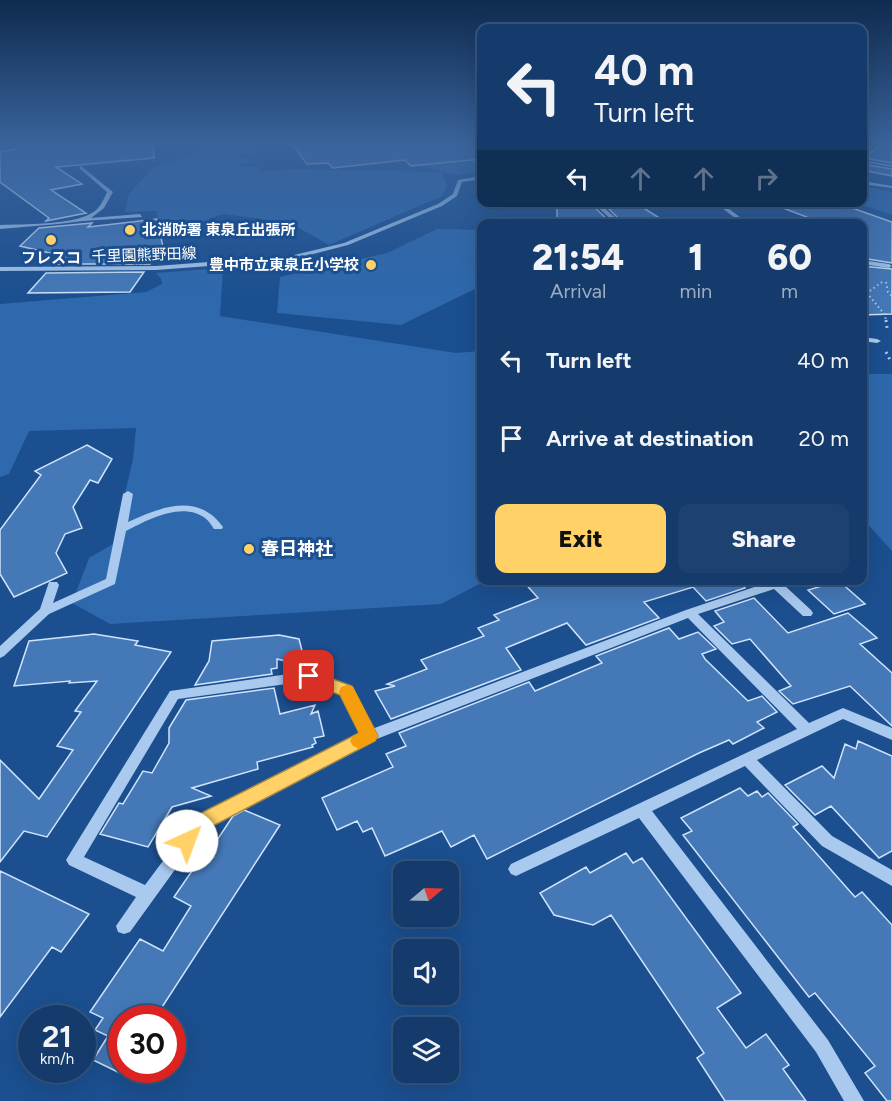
<!DOCTYPE html>
<meta charset="utf-8">
<style>
body{margin:0;font-family:Figtree,"Noto Sans JP",sans-serif;background:#1d4271;color:#f1f3f6;height:100vh;display:flex;flex-direction:column;font-size:22px;white-space:nowrap}
*{box-sizing:border-box;margin:0}
p{font-size:20px;color:#9dadc1}
.icon{flex:none;width:33px;height:33px;fill:none;stroke:currentColor;stroke-width:2;stroke-linecap:round;stroke-linejoin:round}
.map{position:relative;flex:1;overflow:hidden}
.drawer{position:absolute;left:477px;top:219px;width:390px;height:366px;display:flex;flex-direction:column;background:#143b6b;border-radius:12px;box-shadow:0 6px 24px #0002,0 0 0 2px #33557e}
.drawer>*{flex:none}
.guide{position:absolute;left:477px;top:24px;width:390px;height:183px;border-radius:12px;box-shadow:0 6px 24px #0002,0 0 0 2px #33557e;background:#143b6b;color:#f1f3f6;overflow:hidden}
.needle{width:39px;rotate:71deg}
.tools{position:absolute;left:393px;top:861px;display:grid;gap:12px}
.tools a{display:grid;place-items:center;width:66px;height:66px;border-radius:12px;background:#143b6b;box-shadow:0 6px 24px #0002,0 0 0 2px #33557e;font-size:30px}
.speed{position:absolute;left:18px;top:1005px;display:flex;gap:12px;font-size:30px;font-weight:700;text-align:center}
.speed>*{display:grid;place-content:center;width:78px;height:78px;border-radius:50%;background:#143b6b;box-shadow:0 6px 24px #0002,0 0 0 2px #33557e;line-height:1}
.speed small{font-size:15px;font-weight:400}
.speed .limit{border:9px solid #d22;background:#fff;color:#111}
.pin{position:absolute;display:grid;place-items:center;width:51px;height:51px;color:#fff;margin:-26px;border-radius:12px;box-shadow:0 3px 9px #0006}
.me{position:absolute;width:66px;margin:-33px;rotate:43deg;stroke-linejoin:round;filter:drop-shadow(0 0 4px #0008)}
.turn{display:flex;align-items:center;gap:21px;height:126px;padding:0 18px;font-size:27px}
.turn .icon{width:78px;height:78px;stroke-width:2.5}
.turn b{display:block;font-size:42px;line-height:51px}
.lanes{display:flex;align-items:center;height:57px;padding:0 18px;background:#0003;justify-content:center;gap:30px;direction:ltr}
.lanes .off{opacity:.35}
.eta{display:flex;justify-content:space-evenly;align-items:center;height:102px;text-align:center}
.eta b{font-size:36px;font-weight:800;line-height:42px}
.primary-button{display:flex;gap:12px;margin-top:auto;padding:12px 18px}
.primary-button a{flex:1;height:69px;border-radius:12px;background:#ffd166;color:#111;font-size:24px;font-weight:800;line-height:69px;text-align:center}
.primary-button a+a{background:#1d4271;color:#f1f3f6}
ul{padding:0;list-style:none}
li{display:flex;align-items:center;gap:18px;height:78px;padding:0 18px}
li div{flex:1}
li b{display:block;font-size:22px}
li em{font-style:normal}
.map>svg:first-child{display:block}
.green{fill:#2e69ad}
.building{fill:#4478b7;stroke:#cfe3fa;stroke-width:1.5}
.lines{fill:none;stroke-linecap:round;stroke-linejoin:round}
.path-far1{stroke:#a9c9ee;stroke-width:2;stroke-dasharray:1.5 3;stroke-linecap:butt}
.path{stroke:#a9c9ee;stroke-width:3;stroke-dasharray:2 4;stroke-linecap:butt}
.minor{fill:#a9c9ee;fill-rule:evenodd}
.route{fill:#ffd166;stroke:#a68842;stroke-width:1.5}
.slow{fill:#f59e0b}
.poi-dot{fill:#ffd166;stroke:#1b4f8f;stroke-width:2}
.labels{text-anchor:middle;stroke-width:6;stroke-linejoin:round;paint-order:stroke}
.far-poi-label{font-size:15px;font-weight:bold;fill:#fff;stroke:#1b4f8f;text-anchor:start}
.far-street-label{font-size:15px;fill:#fff;stroke:#1b4f8f}
.poi-label{font-size:18px;font-weight:bold;fill:#fff;stroke:#1b4f8f;text-anchor:start}
</style>
<div class="map">
<svg width="892" height="1101" viewBox="0 0 892 1101">
<rect width="100%" height="100%" fill="#1b4f8f"/>
<path class="green" d="M211,142H277L253,147L251,153L232,156L247,159L250,162L238,165L240,167H260V171L296,169L442,172L447,187L442,196L329,245L290,223L224,214L209,218L207,232L175,225L158,218L156,211L125,212L129,194L154,167L198,154Z
M481,160V172L455,175L422,166Z
M863,186L892,192V215L857,203L862,202Z
M437,229L481,230V286L401,325L277,313L280,277L387,253Z
M223,268L220,316L456,353L481,351L482,580L485,581L441,604L110,624L72,603L89,558L113,544L133,459L136,428L29,431L9,474L0,477V304L146,292L162,284L161,279L156,273Z
M863,374H892V551L863,519Z"/>
<path class="building" d="M19,142H153L154,158L56,167L82,184L51,190L86,213L46,221L49,218L0,182V152L15,149Z
M290,142H475L482,147V159L411,166L405,160L333,168L328,163L307,164Z
M884,142H892V163L864,158Z
M862,164L892,169V176L862,170Z
M634,202L669,224H624L603,203Z
M776,202H835L892,222V263L862,258V224H825L775,205Z
M591,204L612,224H557V206Z
M157,219L163,247L150,264H54L62,256L20,246L39,228L92,223L88,227Z
M862,266L892,269V314L862,315Z
M144,272L130,292L28,293L46,273Z
M87,445L112,459L98,483L90,480L73,507L82,528L65,534L56,553L67,573L14,597L0,574V530L41,475L35,471Z
M522,580H738L745,588L706,601L693,587L644,602L659,618L586,645L567,623L506,648L521,670L391,719L375,691L395,686L387,684L427,669L421,660L484,636L478,628L499,620L494,615L538,598Z
M839,581L865,604L834,614L808,590Z
M754,598L788,633L848,613L877,638L860,644L892,673V726L850,686L793,704L779,691L791,686L750,639L732,644L714,626L724,622L715,611Z
M669,628L679,639L698,632L716,649L702,654L705,659L748,701L762,696L777,712L757,722L764,728L733,744L729,740L699,753L487,859L474,835L451,847L442,831L385,856L372,828L363,832L357,821L337,830L322,798L393,767L386,754L406,746L399,733L529,682L535,691L602,663L596,656Z
M94,634L138,641L135,645L171,652L47,837L24,831L0,862V760L39,799L73,750L57,746L81,712L75,711L97,681L69,683L70,681L14,686L29,641Z
M279,635L299,639L306,666L277,659V668L271,669L272,674L195,685L209,661L212,641Z
M274,688L280,714L315,705L311,714L318,711L324,736L314,738L316,743L312,745L313,747L257,762L258,769L192,788L211,796L172,807L148,847L100,834L119,803L123,804L143,771L152,773L169,743V728L186,700Z
M858,741L892,756V851L879,858L831,806L815,815L785,785L822,766L834,778L845,744L856,749Z
M740,788L748,796L757,791L762,797L768,793L798,824L793,827L855,897L862,892L892,925V1101H887L865,1073L875,1066L815,993L809,997L683,835L692,831L681,818Z
M244,810L280,825L155,1018H122V1074L93,1060L108,1036L95,1030L103,1018L90,1012L140,939L163,951L191,906L174,897L196,865L199,867L233,816Z
M626,853L633,863L642,858L741,993L717,1008L746,1048L766,1034L789,1065L783,1069L806,1101H725L697,1058L704,1053L611,915L593,925L554,915L540,893L586,867L590,873Z
M0,871L89,914L61,952L52,947L0,1017Z"/>
<g class="lines">
<path class="path-far1" d="M882,282L867,293L885,315L886,322
M886,282L888,292L892,296"/>
<path class="path" d="M886,320L887,328
M886,352L891,362"/>
<path class="minor" d="M477,142H482V145Z
M869,142H874L862,149V146Z
M862,160L892,165V167L862,162Z
M81,166L113,192L104,208L91,218L140,214L142,217L83,221L58,224L0,229V225C23,224 70,225 90,214C99,210 103,201 107,192L79,168Z
M482,176V179L462,182L457,196L442,206L348,245L290,260L156,270L0,271V267L156,266L290,256L344,243L438,204L453,194L458,180Z
M862,181L892,186V188L862,184Z
M592,202H598L622,224H616Z
M714,202H720L749,224H743Z
M862,260L889,264L892,266L889,268L862,264Z
M862,337L877,339L881,341L877,343L862,341Z
M128,491L133,494L128,522C161,507 198,492 223,527L222,529H214C212,526 209,521 205,518C182,501 147,520 126,531L115,584L49,614L4,656L0,658V646L40,609L49,582H57L59,585L53,603L106,579L123,494Z
M775,580H793L784,585L811,610L813,613L811,616H803L774,589L698,614L809,723L843,708L892,728V740L843,719L757,760L832,836L892,870V886L822,846L745,766L652,811L828,1040L864,1101H844L816,1052L639,818L516,876L511,874L508,869L511,864L797,729L688,618L374,740L205,828L130,932L124,934L118,932L116,926L136,897L69,865L66,860L170,691L309,671L350,686L372,729L686,610ZM308,681L341,693L361,734L195,818L145,885L84,857L178,699Z"/>
</g>
<linearGradient id="sky" x2="0" y2="1"><stop stop-color="#0f2b4f"/><stop offset="0.48" stop-color="#39639b"/><stop offset="1" stop-color="#39639b" stop-opacity="0"/></linearGradient>
<rect width="892" height="296" fill="url(#sky)"/>
<path class="route" d="M309,670L352,686L378,736L375,741L207,829L194,847L187,850L180,847L177,841L193,817L359,733L340,695L303,681L301,676L303,672Z"/>
<path class="slow" d="M347,685L353,687L378,736L375,741L359,749L353,746L350,741L353,736L359,733L339,692L341,687Z"/>
<g class="poi-dot">
<circle cx="130" cy="230" r="6"/>
<circle cx="51" cy="240" r="6"/>
<circle cx="371" cy="265" r="6"/>
<circle cx="249" cy="549" r="6"/>
</g>
<g class="labels">
<g class="far-poi-label">
<text x="142" y="235">北消防署 東泉丘出張所</text>
<text x="51" y="263" text-anchor="middle">フレスコ</text>
<text x="359" y="270" text-anchor="end">豊中市立東泉丘小学校</text>
</g>
<g class="far-street-label">
<text transform="translate(144 255) rotate(-2)" y="5">千里園熊野田線</text>
</g>
<g class="poi-label">
<text x="261" y="555">春日神社</text>
</g>
</g>
</svg>
<div class="tools">
<a><svg class="needle" viewBox="-14 -14 28 28"><path d="M0-13l5 13h-10z" fill="#e53935"/><path d="M0 13l5-13h-10z" fill="#9dadc1"/></svg></a>
<a><svg class="icon" aria-label="sound" viewBox="0 0 24 24"><path d="M4 9h4l5-4v14l-5-4H4zM17 9q2 3 0 6"/></svg></a>
<a><svg class="icon" aria-label="layers" viewBox="0 0 24 24"><path d="M12 4l9 5-9 5-9-5zM3 14l9 5 9-5"/></svg></a>
</div>
<div class="speed"><div>21<small>km/h</small></div><div class="limit">30</div></div>
<div class="pin" style="left:309px;top:676px;background:#d93025"><svg class="icon" aria-label="arrive" viewBox="0 0 24 24"><path d="M6 21V4h12l-3 4 3 4H6"/></svg></div>
<svg class="me" style="left:187px;top:841px" viewBox="-20 -20 40 40"><circle r="19" fill="#fff"/><path d="M0-13L10 11 0 6-10 11z" fill="#ffd166"/></svg>
<div class="guide">
<div class="turn"><svg class="icon" aria-label="left" viewBox="0 0 24 24"><path d="M17 20v-9H6M10 6l-5 5 5 5"/></svg><div><b>40 m</b>Turn left</div></div>
<div class="lanes"><svg class="icon" aria-label="left" viewBox="0 0 24 24"><path d="M17 20v-9H6M10 6l-5 5 5 5"/></svg><svg class="icon off" aria-label="ahead" viewBox="0 0 24 24"><path d="M12 20V5M6 11l6-6 6 6"/></svg><svg class="icon off" aria-label="ahead" viewBox="0 0 24 24"><path d="M12 20V5M6 11l6-6 6 6"/></svg><svg class="icon off" aria-label="right" viewBox="0 0 24 24"><path d="M7 20v-9h11M14 6l5 5-5 5"/></svg></div>
</div>
<section class="drawer">
<div class="eta">
<div><b>21:54</b><p>Arrival</p></div>
<div><b>1</b><p>min</p></div>
<div><b>60</b><p>m</p></div>
</div>
<ul>
<li><svg class="icon" aria-label="left" viewBox="0 0 24 24"><path d="M17 20v-9H6M10 6l-5 5 5 5"/></svg><div><b>Turn left</b></div><em>40 m</em></li>
<li><svg class="icon" aria-label="arrive" viewBox="0 0 24 24"><path d="M6 21V4h12l-3 4 3 4H6"/></svg><div><b>Arrive at destination</b></div><em>20 m</em></li>
</ul>
<div class="primary-button"><a>Exit</a><a>Share</a></div>
</section>
</div>
